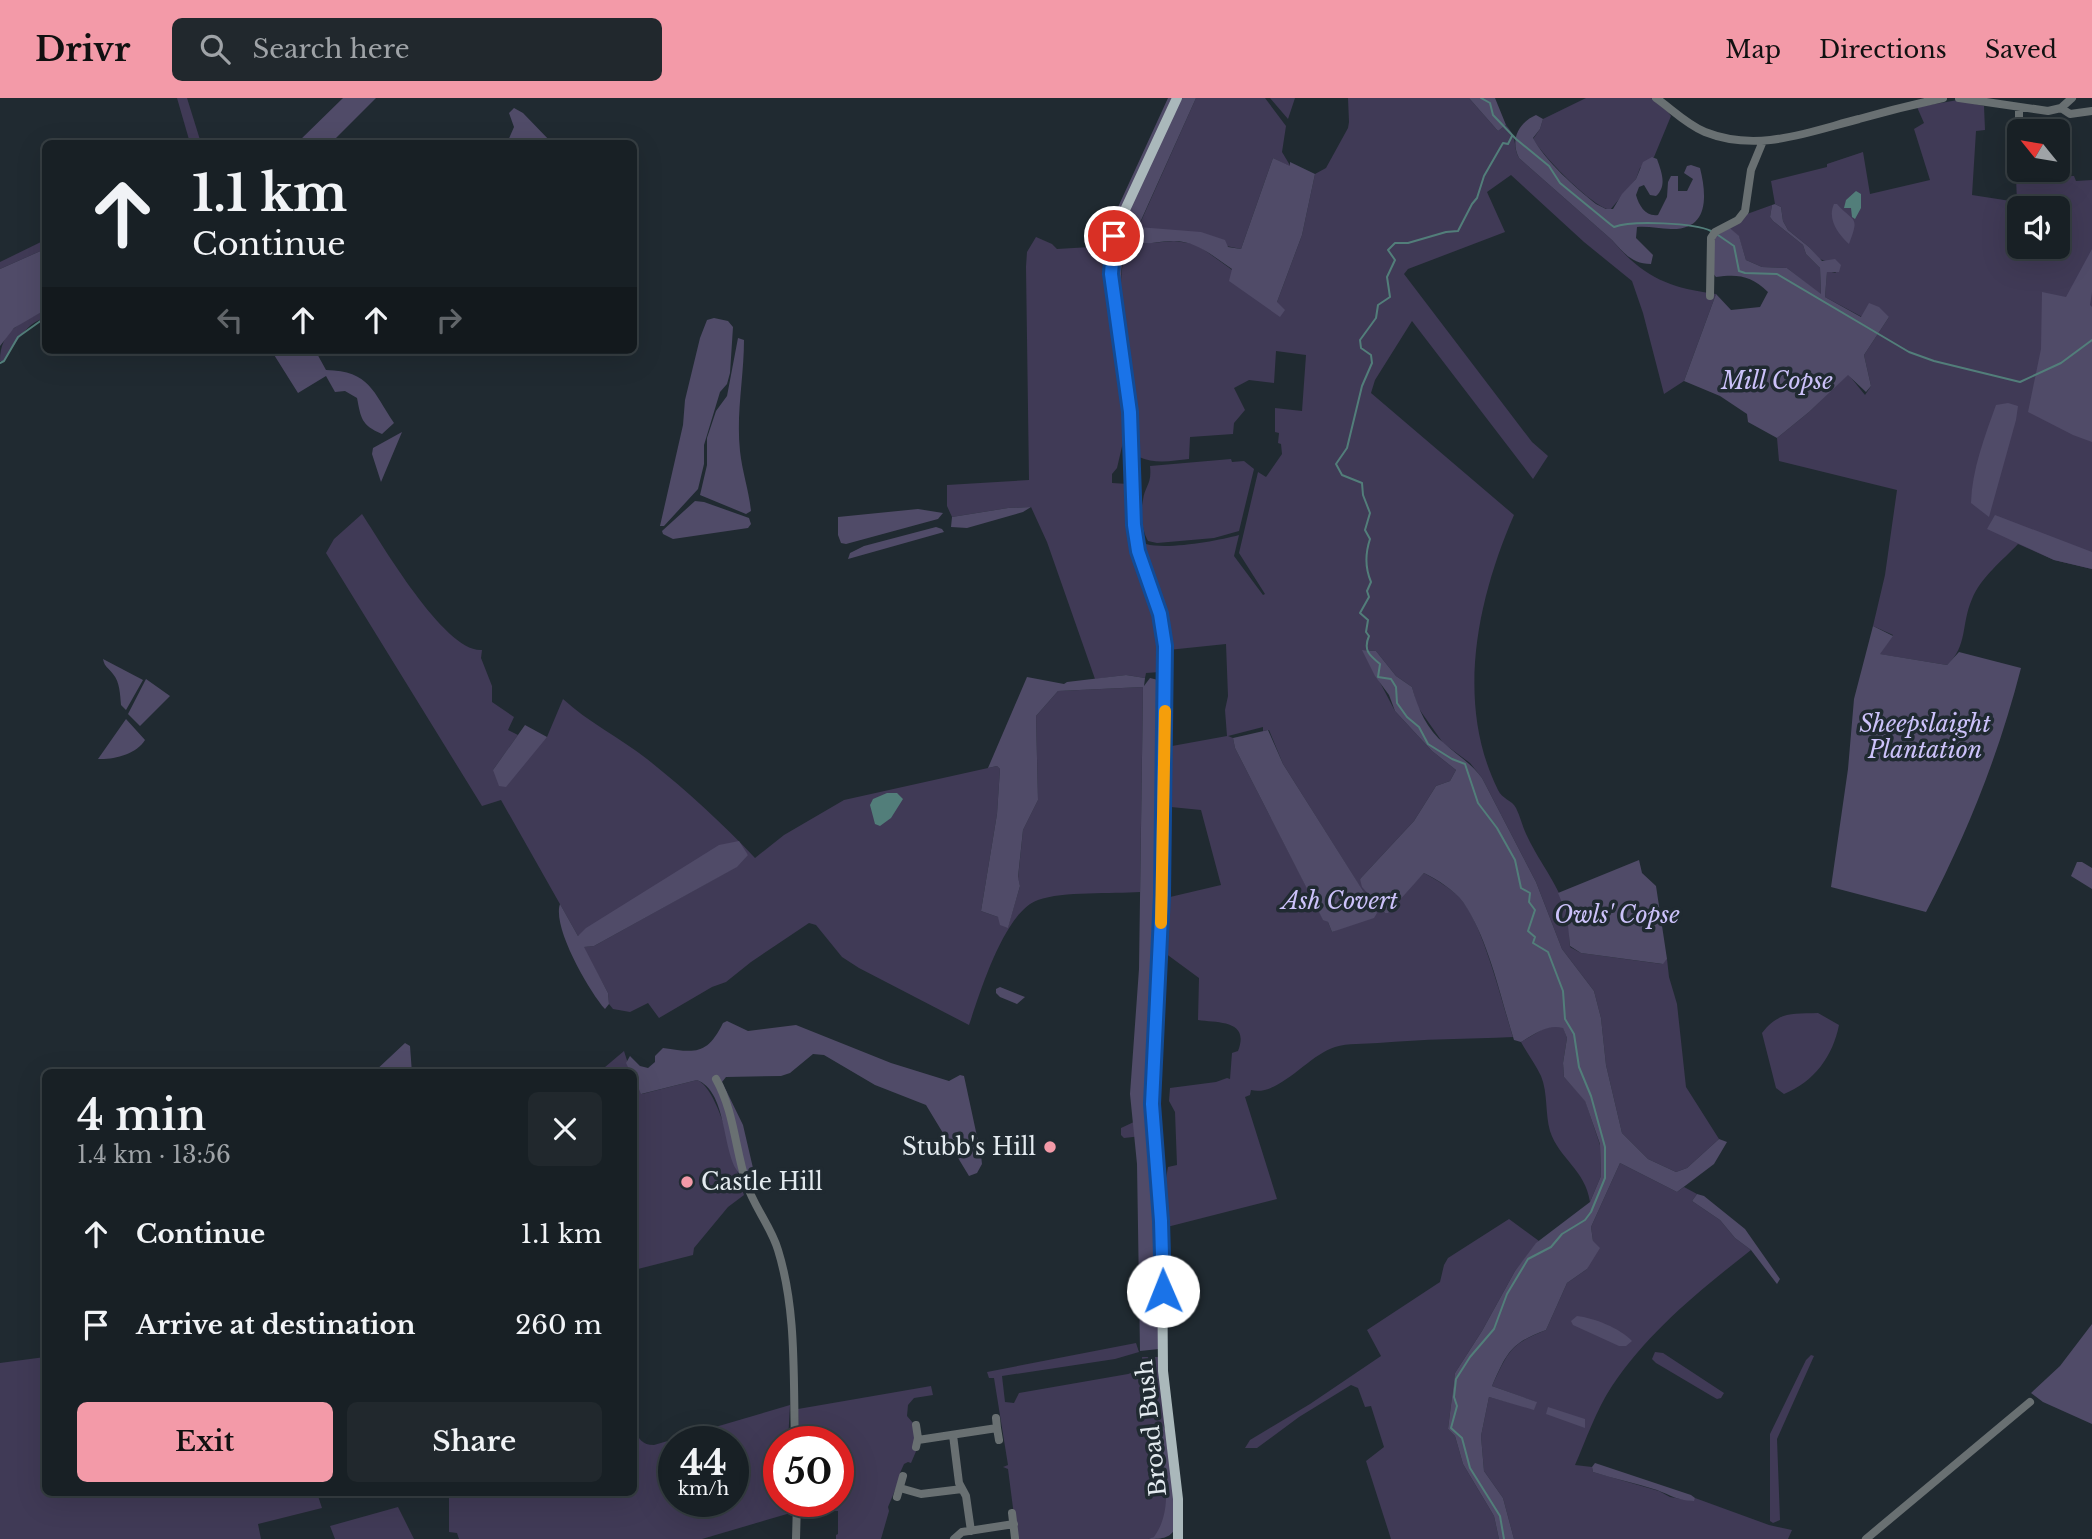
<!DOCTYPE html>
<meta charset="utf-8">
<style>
body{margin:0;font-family:"Libre Baskerville",serif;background:#21282d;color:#f1f3f6;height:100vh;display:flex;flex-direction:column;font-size:26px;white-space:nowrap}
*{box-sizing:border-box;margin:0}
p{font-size:23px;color:#9fa3a7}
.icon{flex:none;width:38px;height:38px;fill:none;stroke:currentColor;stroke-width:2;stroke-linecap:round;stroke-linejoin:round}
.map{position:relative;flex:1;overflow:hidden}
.side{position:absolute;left:42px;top:971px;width:595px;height:427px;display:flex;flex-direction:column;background:#182025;border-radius:10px;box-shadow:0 7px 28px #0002,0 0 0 2px #363e42}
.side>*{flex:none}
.guide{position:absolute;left:42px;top:42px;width:595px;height:214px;border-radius:10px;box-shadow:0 7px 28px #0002,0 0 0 2px #363e42;background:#182025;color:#f1f3f6;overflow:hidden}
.needle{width:46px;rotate:300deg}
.controls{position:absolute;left:2007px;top:21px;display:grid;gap:14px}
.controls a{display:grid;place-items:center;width:63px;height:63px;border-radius:10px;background:#182025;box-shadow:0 7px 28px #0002,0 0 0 2px #363e42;font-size:35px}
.speed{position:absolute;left:658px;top:1328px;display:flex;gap:14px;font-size:35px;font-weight:700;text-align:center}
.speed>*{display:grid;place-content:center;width:91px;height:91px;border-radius:50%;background:#182025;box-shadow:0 7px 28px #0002,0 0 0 2px #363e42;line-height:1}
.speed small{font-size:18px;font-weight:400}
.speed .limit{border:10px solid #d22;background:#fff;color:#111}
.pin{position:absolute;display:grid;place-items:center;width:60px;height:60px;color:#fff;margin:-30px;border:4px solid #fff;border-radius:50%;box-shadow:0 2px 7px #0007}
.me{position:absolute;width:77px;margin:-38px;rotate:359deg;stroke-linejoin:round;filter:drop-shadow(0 0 5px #0008)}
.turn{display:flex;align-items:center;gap:24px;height:147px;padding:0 35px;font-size:32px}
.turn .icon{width:91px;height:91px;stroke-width:2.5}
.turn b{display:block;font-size:49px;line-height:60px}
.lanes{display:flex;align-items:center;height:66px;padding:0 35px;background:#0003;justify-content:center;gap:35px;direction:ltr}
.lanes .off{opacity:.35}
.round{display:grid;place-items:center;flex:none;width:74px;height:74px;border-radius:10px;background:#21282d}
.summary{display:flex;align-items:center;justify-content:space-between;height:119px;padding:0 35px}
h1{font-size:42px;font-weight:600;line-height:52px}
.button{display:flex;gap:14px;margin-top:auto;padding:14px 35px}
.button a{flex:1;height:80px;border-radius:10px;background:#f39aa8;color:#111;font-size:28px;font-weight:600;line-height:80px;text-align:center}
.button a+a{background:#21282d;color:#f1f3f6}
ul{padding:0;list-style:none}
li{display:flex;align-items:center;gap:21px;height:91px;padding:0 35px}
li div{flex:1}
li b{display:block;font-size:26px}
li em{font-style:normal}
header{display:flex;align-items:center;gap:42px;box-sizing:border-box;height:98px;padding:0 35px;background:#f39aa8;color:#111}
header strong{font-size:33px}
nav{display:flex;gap:38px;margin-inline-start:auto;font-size:24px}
.search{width:490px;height:63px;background:#21282d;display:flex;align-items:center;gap:18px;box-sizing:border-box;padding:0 24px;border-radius:10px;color:#9fa3a7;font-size:26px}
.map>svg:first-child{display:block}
.green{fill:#403a56;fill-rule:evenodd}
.forest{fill:#504b68}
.water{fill:#527e7a}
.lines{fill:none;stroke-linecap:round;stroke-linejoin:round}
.stream{stroke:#527e7a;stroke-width:2}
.minor{stroke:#697072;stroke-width:8}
.major{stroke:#aab8bb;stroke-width:10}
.route-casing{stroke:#114b97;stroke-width:18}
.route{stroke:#1a73e8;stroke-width:12}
.slow{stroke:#f59e0b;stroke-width:12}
.poi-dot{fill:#f39aa8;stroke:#202a31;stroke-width:2.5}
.labels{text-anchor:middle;stroke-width:7;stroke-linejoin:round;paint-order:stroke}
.park-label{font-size:23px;font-style:italic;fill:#ccc2fa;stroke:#202a31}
.poi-label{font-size:23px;fill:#e3eaef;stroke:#202a31;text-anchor:end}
.street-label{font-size:23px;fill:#e3eaef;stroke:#202a31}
</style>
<header>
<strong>Drivr</strong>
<div class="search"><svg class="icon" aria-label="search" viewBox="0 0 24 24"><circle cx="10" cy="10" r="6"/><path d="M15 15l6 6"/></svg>Search here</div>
<nav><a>Map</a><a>Directions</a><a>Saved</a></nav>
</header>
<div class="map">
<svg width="2092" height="1441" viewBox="0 0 2092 1441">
<rect width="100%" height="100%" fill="#202a31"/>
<path class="green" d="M177,0H187L201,45H190Z
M1196,0H1265L1286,28L1282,54L1291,69L1273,60L1241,151L1138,130Z
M1270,0H1295L1288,21Z
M1348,0H1469L1498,33L1506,27C1519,42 1512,46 1519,60L1612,142C1643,179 1669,190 1716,196L1684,283L1664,296L1643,215L1632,183L1584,144L1511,77L1487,94L1505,134L1408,171L1404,176L1532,344L1548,358L1533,381L1412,223L1375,282L1371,295L1514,417C1477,502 1455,605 1498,692C1502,701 1512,702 1516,710C1521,720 1523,731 1528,740C1540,765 1560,789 1567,816C1570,826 1569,838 1570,849L1581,855L1662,866L1667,861L1669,879L1677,906L1686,989L1719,1041L1687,1070L1676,1074L1648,1061L1622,1035L1606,967L1601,920L1594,893L1562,851L1536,784L1482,680L1470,665L1443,645L1417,608L1412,589L1396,578L1376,553L1363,552L1395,613L1432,653L1456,672L1450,683L1436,688L1414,723L1360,781L1385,815L1424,775C1437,782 1450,790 1460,800C1483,825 1502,905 1513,939C1468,941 1423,941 1378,945C1364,946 1348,945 1335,949C1308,957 1279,999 1251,992L1250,997L1245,999L1277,1101L1167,1129L1165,1086L1168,1069L1177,1067L1175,1014L1169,1003L1170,990L1216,984L1227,980L1230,981L1232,955L1238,953C1250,922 1219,925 1198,922L1199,880L1165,855L1170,799L1221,787L1201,712L1171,709L1172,648L1227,638L1225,612L1228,598L1226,546L1168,552L1141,450L1146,446C1167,452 1217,443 1239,437L1234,458L1263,497L1265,496L1239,455L1258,374L1266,379L1282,356L1281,346L1278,345L1279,335L1275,334V310L1302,313L1306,257L1276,253L1274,285L1249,282L1234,290L1245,312L1234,325L1233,336L1190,339L1189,361C1172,363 1154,366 1139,359C1137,346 1138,333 1137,320C1132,275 1108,183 1130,143L1138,146L1174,143L1196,146L1277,204L1302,137L1315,76L1326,70L1348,30L1349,24ZM1263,629V633L1269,632L1283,666L1376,814L1332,834L1328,824L1323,821L1235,650L1233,640L1228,638Z
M1586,0H1651L1664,9L1671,18L1654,59L1640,70L1636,81L1610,112C1590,107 1544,59 1533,41L1540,31L1543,21Z
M1958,2L1984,8L1985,32L1976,33L1972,97L2017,104L2016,79L2074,78L2076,83L2092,82V471L2054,462L2018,446C2002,463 1981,479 1972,501C1961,526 1968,548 1947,567L1879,556L1893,537L1873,528L1885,477L1897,392L1779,363L1777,340L1809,314L1848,276L1865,297L1871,288L1864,257L1889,219H1862L1825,199L1827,173L1836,175L1826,163L1819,161L1809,149L1788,132L1783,123L1781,109L1775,106L1771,83L1827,69V66L1863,54L1870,96L1930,82L1914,31L1924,25L1917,9ZM2020,110H2058V149H2020Z
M1772,107L1770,119L1773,123L1803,147L1806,156L1820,170L1821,197L1787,170L1762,169L1746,162L1739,139L1730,130L1747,116Z
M1036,139L1052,146L1057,151L1107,148V169L1125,297L1127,327L1117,370L1112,376V385L1128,386L1130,445L1134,464L1156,521L1160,574L1146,575L1145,580L1126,577L1095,581L1047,444L1031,409L1008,410L952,419L947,408V387L1029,382L1026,169L1027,154Z
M45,142V151L0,171V164Z
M45,212V220C26,224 14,248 4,263H0C0,232 21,225 45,212Z
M1231,361L1232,364L1244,363L1254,371L1239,433L1214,440L1157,445L1148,443C1142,432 1140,415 1143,402C1145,387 1152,387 1150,368Z
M362,416C382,446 445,555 482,552L481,560L492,588V604L514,619L508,632L518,637L493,672L547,639L563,601C588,624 620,640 647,661C685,691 722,725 755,760L784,737L844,702L997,668L1000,671L997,716L981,813L998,819L1008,829L1020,788L1018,780L1023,732L1038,702L1036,618L1058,593L1143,589L1140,794C1112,796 1063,793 1038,802C1004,814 980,895 969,927L859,870L842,859L816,827L809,825L751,864L726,884L712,889L659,920L648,905L630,914L613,911L609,906L608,895L583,849L594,848L736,769L748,756L578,838L501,702L482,708L326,455L334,441Z
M1818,915L1839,927C1833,958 1814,984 1784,996L1776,990L1762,935C1779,913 1792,916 1818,915Z
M1554,928L1563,929L1567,940L1563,965L1564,979L1585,1002L1600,1047L1601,1078L1590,1104C1585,1071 1559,1061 1550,1033C1545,1015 1548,995 1541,978C1536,967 1527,955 1521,944L1543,931Z
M624,953L631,975H598Z
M634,980L642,996L697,982C720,991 736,1071 744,1097L728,1109L694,1150L693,1157L634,1172Z
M1136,1023L1142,1038L1124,1040L1121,1037V1030Z
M1620,1065L1677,1094L1684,1089L1697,1096L1692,1103L1720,1122L1735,1140L1751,1152C1700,1192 1648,1234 1612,1288C1596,1312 1586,1342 1575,1367L1592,1369L1593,1374L1659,1393L1670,1399L1693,1403L1695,1400L1769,1427L1792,1432L1788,1441H1514L1503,1400L1484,1373L1481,1338L1489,1299L1534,1311L1536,1304L1492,1288C1508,1254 1510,1246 1546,1232L1567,1185L1587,1171L1593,1143L1591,1129Z
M1509,1121L1539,1143L1515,1173L1482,1233L1455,1275L1448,1331L1455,1338L1463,1366L1494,1418L1499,1441H1391L1366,1363L1384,1349L1371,1308L1365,1309L1358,1290L1351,1287L1299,1319L1257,1350H1245L1250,1342L1310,1306L1381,1258L1367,1232L1440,1184L1444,1167L1448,1160Z
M1136,1245L1139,1254L1115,1261L1002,1278L1005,1304L1014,1305L1019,1295L1128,1276L1143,1271L1142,1259H1162L1164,1326L1172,1407L1171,1435L1148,1441H1017L1008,1371L1003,1369L1008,1367L994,1280H989L987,1274Z
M1655,1254L1663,1255L1724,1295L1721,1300L1717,1301L1710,1297L1656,1265L1652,1261Z
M1811,1257L1814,1258L1777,1341L1780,1422L1773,1425L1770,1423V1336L1806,1262Z
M45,1259L46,1395H317L322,1410L258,1426L261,1441H0V1265Z
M931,1288L933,1297L914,1300L908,1307L907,1318L913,1325L917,1351L911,1365L908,1364L904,1366L900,1375L901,1378L888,1409L889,1413L881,1441H836V1437L838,1436V1413L800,1412V1404H838V1344H799L798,1311Z
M790,1307L788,1344H779V1404H787V1416L702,1441H459L457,1435L449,1434V1395H634V1331C639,1341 642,1347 654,1347ZM733,1344V1404H674V1344Z
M398,1409L414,1441H335L330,1428Z"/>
<path class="forest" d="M343,0H376L331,45H297Z
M1168,0H1172L1107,148H1103L1108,131Z
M1180,0H1196L1138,129L1201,134L1225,142L1228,149L1241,151L1273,60L1290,68V64L1315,76L1302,137L1277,204L1285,212L1280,219L1229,183L1232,171C1214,159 1197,143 1174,143C1159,142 1144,149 1130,143C1115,169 1122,208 1124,236L1115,177L1117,138Z
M1469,0H1495L1506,27L1498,33Z
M514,10L523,15L552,45H507L514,29L509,15Z
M1536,17L1543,21L1540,31L1533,40C1546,64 1575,89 1596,106L1606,111H1613L1622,96L1636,81L1643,64L1652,59L1657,61C1662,75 1667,88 1656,98L1650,97L1644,87L1639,89L1636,97C1639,108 1646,119 1658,117L1667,99L1668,84L1671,78H1678V93H1687L1693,81L1684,75L1687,68L1691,67L1700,70C1707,98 1709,132 1671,131C1659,131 1649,128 1637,129L1636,140L1653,157L1651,166C1632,166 1624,155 1612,142L1519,60C1510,42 1518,25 1536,17Z
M1775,106L1781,109L1783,123L1788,132L1809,149L1822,163L1835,161L1841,167L1839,174H1827L1825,199L1861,219L1869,205L1879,209L1889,219L1864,257L1871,288L1866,294L1848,277L1809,314L1777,340L1748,324L1747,316L1720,298L1684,283L1716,196L1731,212L1760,209L1768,194C1751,178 1739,176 1716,179L1711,173L1715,138L1730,130L1739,138L1746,162L1762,169L1787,170L1821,196L1820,170L1806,156L1803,147L1773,123L1770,119L1772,107Z
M1834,106H1837C1854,125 1860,117 1849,146C1838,136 1827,121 1834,106Z
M45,151V212L14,230L0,248V171Z
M2092,151V194L2090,207L2092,209V344L2073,337L2028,314L2041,251L2042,194L2066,199Z
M714,220L728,223L733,229L730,275L727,286L720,294L704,347V366L698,391L664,428H660L683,327L685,302L700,240L707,222Z
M738,240L744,242C744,279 736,316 740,353C742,373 749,393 751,413L746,416L700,397L707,367V340L716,313L727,298Z
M271,252H315L326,272C370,273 373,294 394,325L382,336C361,327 361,320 357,300L345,293L335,294L326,278L298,295Z
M2008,305L2018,308L2016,322L1989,419L1971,405C1972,371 1985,338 1996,307Z
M402,334L381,384L372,356L373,350Z
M695,403L704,404L749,420L751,426L748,430L673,441L663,436L662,433Z
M1031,409L1023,414L967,430L951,429L952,419L1008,410Z
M918,411L943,415L938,421L846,446L841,445L838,437V419Z
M1995,417L2092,454V471L2054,462L1987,431Z
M936,429L942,431L944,434L848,461L850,455L864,448Z
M1873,528L1893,538L1880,556L1947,567L1959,554L2021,570C1999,656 1967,736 1926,814L1831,789L1848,671L1854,601Z
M1362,552L1376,553L1396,578L1412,589C1418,611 1427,632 1445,646C1458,658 1471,665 1482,680L1536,784L1562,851L1594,893L1601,920L1606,967L1622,1035L1648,1061L1676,1074L1687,1070L1719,1041L1727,1044L1714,1066L1677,1094L1620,1065L1591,1129L1593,1143L1600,1150L1587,1171L1567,1185L1546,1232C1511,1245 1507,1254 1492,1288L1537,1304L1534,1312L1489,1299L1481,1338L1484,1373L1503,1400L1514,1441H1499L1494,1418L1463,1366L1455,1338L1448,1331L1455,1275L1482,1233L1515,1173L1536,1145L1590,1104L1601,1078L1600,1046L1585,1003L1564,979L1563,965L1567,940L1563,930C1547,926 1535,936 1521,944L1514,942C1500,898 1489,842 1463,804C1454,792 1438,782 1424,775L1388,815H1385L1362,789L1360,781L1414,723L1436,688L1450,683L1456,672L1432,653L1395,613L1389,597L1375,578Z
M103,561L143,582L126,612L121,607C120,597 120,584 113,576C108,569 105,570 103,561Z
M1126,577L1145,580L1144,588L1150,580L1158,582L1161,591L1159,723L1148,1024L1154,1092L1159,1251L1140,1253L1137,1066L1130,996L1139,871L1143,589L1058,593L1036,618L1038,702L1023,732L1018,779L1020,788L1008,830L1000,827L998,819L981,813L997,716L1000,671L997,668L988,670L1027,579L1064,586L1067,584Z
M146,581L170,598L140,628L128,616Z
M126,621L145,642C137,656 113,662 98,661Z
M525,627L547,639L506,689L499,688L493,672Z
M1268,632L1283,666L1377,815L1374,820L1332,834L1328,824L1323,822L1235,650L1233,640Z
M739,743L748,757L737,769L594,848L584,849L608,895L609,906L605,911C589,893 552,829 560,806L578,838L586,830L719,747Z
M1639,762L1642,775L1656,788L1667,861L1663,866L1581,855L1570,848L1567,817L1558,795Z
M2077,764H2082L2092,770V791L2071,778Z
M1000,889L1025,899L1017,906L1000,899L996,895V891Z
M727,923L748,933L796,927L891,965L949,983L960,977L964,978L981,1057L982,1066L977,1075L969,1078L926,1007L875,987L824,957L813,956L790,975L781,978L726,979L722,984L743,1027L756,1083L755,1087L750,1088C746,1082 739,1077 736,1071C722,1047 726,993 697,982L641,996L634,980V975H631L626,965L630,958L640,968L648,970L655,964V958L663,950C696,955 707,957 723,925Z
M405,945L410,948L412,975H373Z
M1697,1096L1704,1098L1745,1131L1780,1181L1777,1186L1751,1152L1735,1140L1720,1122L1692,1103Z
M1577,1218C1594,1220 1620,1230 1632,1243L1626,1248H1619L1573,1227L1571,1223Z
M2092,1226V1326L2043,1304L2031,1295L2060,1268Z
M1548,1309L1585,1321V1330L1546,1316Z
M1163,1328C1179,1349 1174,1403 1175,1430C1171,1441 1159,1441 1148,1441L1154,1439C1177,1407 1160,1367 1161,1331Z
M1595,1365L1691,1397L1695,1400L1694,1403C1679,1403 1670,1397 1657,1392C1636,1385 1614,1381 1593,1374L1592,1369Z"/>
<path class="water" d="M1856,93L1861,96V110L1855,121L1852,119L1851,110H1844L1846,102Z
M887,695H897L903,701L891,720L880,728L875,726L870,707L873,701Z"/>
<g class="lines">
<path class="stream" d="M1481,0L1490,5L1493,17L1516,41L1549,68L1560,85L1610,126L1614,129C1632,122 1695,125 1711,133
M1718,137L1734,148L1739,173L1745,175L1777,176L1909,254L1934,263L2020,284L2061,265L2092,242
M0,265L4,263L18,239L46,219
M1504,1441L1500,1418L1470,1370L1462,1340L1451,1330L1457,1308L1454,1299L1456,1281L1470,1259L1494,1231L1507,1196L1528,1161L1551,1149L1562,1136L1585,1122L1591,1114L1605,1080V1049L1591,998L1579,969L1574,936L1565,921L1563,893L1548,854L1533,845L1535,839L1528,833L1535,812L1529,804L1530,795L1521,790L1515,762L1497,730L1478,705L1465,666L1452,661L1428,646L1419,629L1407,619L1397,605L1396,589L1391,581L1378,579L1380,566C1369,557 1363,552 1369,538L1366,534L1368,522L1360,515L1369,499L1367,493L1371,484C1365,470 1365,456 1370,441L1365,432L1370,415L1363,397L1362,385L1342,377L1336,366L1347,350L1362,288L1372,265L1371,257L1361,250L1360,242L1376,220L1378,207L1390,199L1387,179L1395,162L1388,152L1395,145H1408L1446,134L1458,133L1472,106L1477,100L1484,78L1503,45L1508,46L1512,38"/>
<path class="minor" d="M1656,0C1673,12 1686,26 1705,34C1758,55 1808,34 1859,21C1887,13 1915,6 1943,0
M1959,0L2048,13L2061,10L2072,0
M2061,10L2070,16L2092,13
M2019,66V11
M1710,198L1711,140L1715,134L1738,122L1745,113L1751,72L1763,43
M716,981C734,1013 735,1050 746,1084C753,1108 771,1128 778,1152C797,1213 793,1281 795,1344
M916,1327L918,1340L916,1349
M997,1330L999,1342
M953,1337L959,1385L966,1398L971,1433
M918,1342L997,1330L996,1320
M900,1390L921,1396L962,1391
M897,1399L903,1378
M1012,1415L1015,1440
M796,1441L797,1404
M954,1441L962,1434L1014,1426
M1866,1441L2030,1304"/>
<path class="major" d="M1177,0L1118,127C1098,182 1125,255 1130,312C1134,355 1128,398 1136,440C1139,462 1150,480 1156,501C1161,516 1163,532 1165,548L1162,797L1152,1014L1162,1150L1163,1273L1178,1401V1441"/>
</g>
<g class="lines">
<defs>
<path id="route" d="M1114,138L1111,176L1130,314L1134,427L1138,453L1160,516L1165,548L1162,797L1152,1006L1161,1123L1163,1193"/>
</defs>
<use href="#route" class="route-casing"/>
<use href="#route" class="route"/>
<path class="slow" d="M1161,825L1165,613"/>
</g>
<g class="poi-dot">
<circle cx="1050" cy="1049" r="7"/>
<circle cx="687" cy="1084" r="7"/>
</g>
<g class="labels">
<g class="park-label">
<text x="1777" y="291">Mill Copse</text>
<text x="1925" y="634">Sheepslaight<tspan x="1925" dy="26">Plantation</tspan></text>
<text x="1340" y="811">Ash Covert</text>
<text x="1617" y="825">Owls' Copse</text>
</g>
<g class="poi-label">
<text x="1036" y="1057">Stubb's Hill</text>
<text x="701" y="1092" text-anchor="start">Castle Hill</text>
</g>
<g class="street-label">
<text transform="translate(1151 1330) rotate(-96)" y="8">Broad Bush</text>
</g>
</g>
</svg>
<div class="controls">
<a><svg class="needle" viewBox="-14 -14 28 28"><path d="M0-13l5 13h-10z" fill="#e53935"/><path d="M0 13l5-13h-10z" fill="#9fa3a7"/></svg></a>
<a><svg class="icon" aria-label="sound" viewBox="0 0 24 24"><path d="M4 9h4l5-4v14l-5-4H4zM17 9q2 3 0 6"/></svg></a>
</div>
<div class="speed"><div>44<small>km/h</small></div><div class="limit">50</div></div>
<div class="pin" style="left:1114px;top:138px;background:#d93025"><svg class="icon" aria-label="arrive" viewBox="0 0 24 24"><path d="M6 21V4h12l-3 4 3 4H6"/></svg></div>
<svg class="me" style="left:1163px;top:1193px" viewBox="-20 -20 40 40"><circle r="19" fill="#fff"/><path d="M0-13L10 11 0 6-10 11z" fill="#1a73e8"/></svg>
<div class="guide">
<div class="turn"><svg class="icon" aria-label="ahead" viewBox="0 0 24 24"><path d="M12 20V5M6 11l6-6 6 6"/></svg><div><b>1.1 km</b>Continue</div></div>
<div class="lanes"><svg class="icon off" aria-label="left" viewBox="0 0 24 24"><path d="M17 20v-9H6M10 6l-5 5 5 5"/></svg><svg class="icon" aria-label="ahead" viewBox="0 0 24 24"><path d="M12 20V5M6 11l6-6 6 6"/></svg><svg class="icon" aria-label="ahead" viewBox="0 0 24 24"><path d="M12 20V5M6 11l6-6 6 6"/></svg><svg class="icon off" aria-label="right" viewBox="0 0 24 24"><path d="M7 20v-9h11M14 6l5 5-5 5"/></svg></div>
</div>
<section class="side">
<div class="summary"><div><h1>4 min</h1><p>1.4 km · 13:56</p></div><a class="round"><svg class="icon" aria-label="close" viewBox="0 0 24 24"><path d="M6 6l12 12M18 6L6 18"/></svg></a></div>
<ul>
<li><svg class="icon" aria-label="ahead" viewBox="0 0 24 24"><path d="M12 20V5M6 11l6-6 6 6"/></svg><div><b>Continue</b></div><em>1.1 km</em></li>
<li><svg class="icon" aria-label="arrive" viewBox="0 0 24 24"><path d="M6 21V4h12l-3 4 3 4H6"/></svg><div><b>Arrive at destination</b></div><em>260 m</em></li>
</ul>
<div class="button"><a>Exit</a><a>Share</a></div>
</section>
</div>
